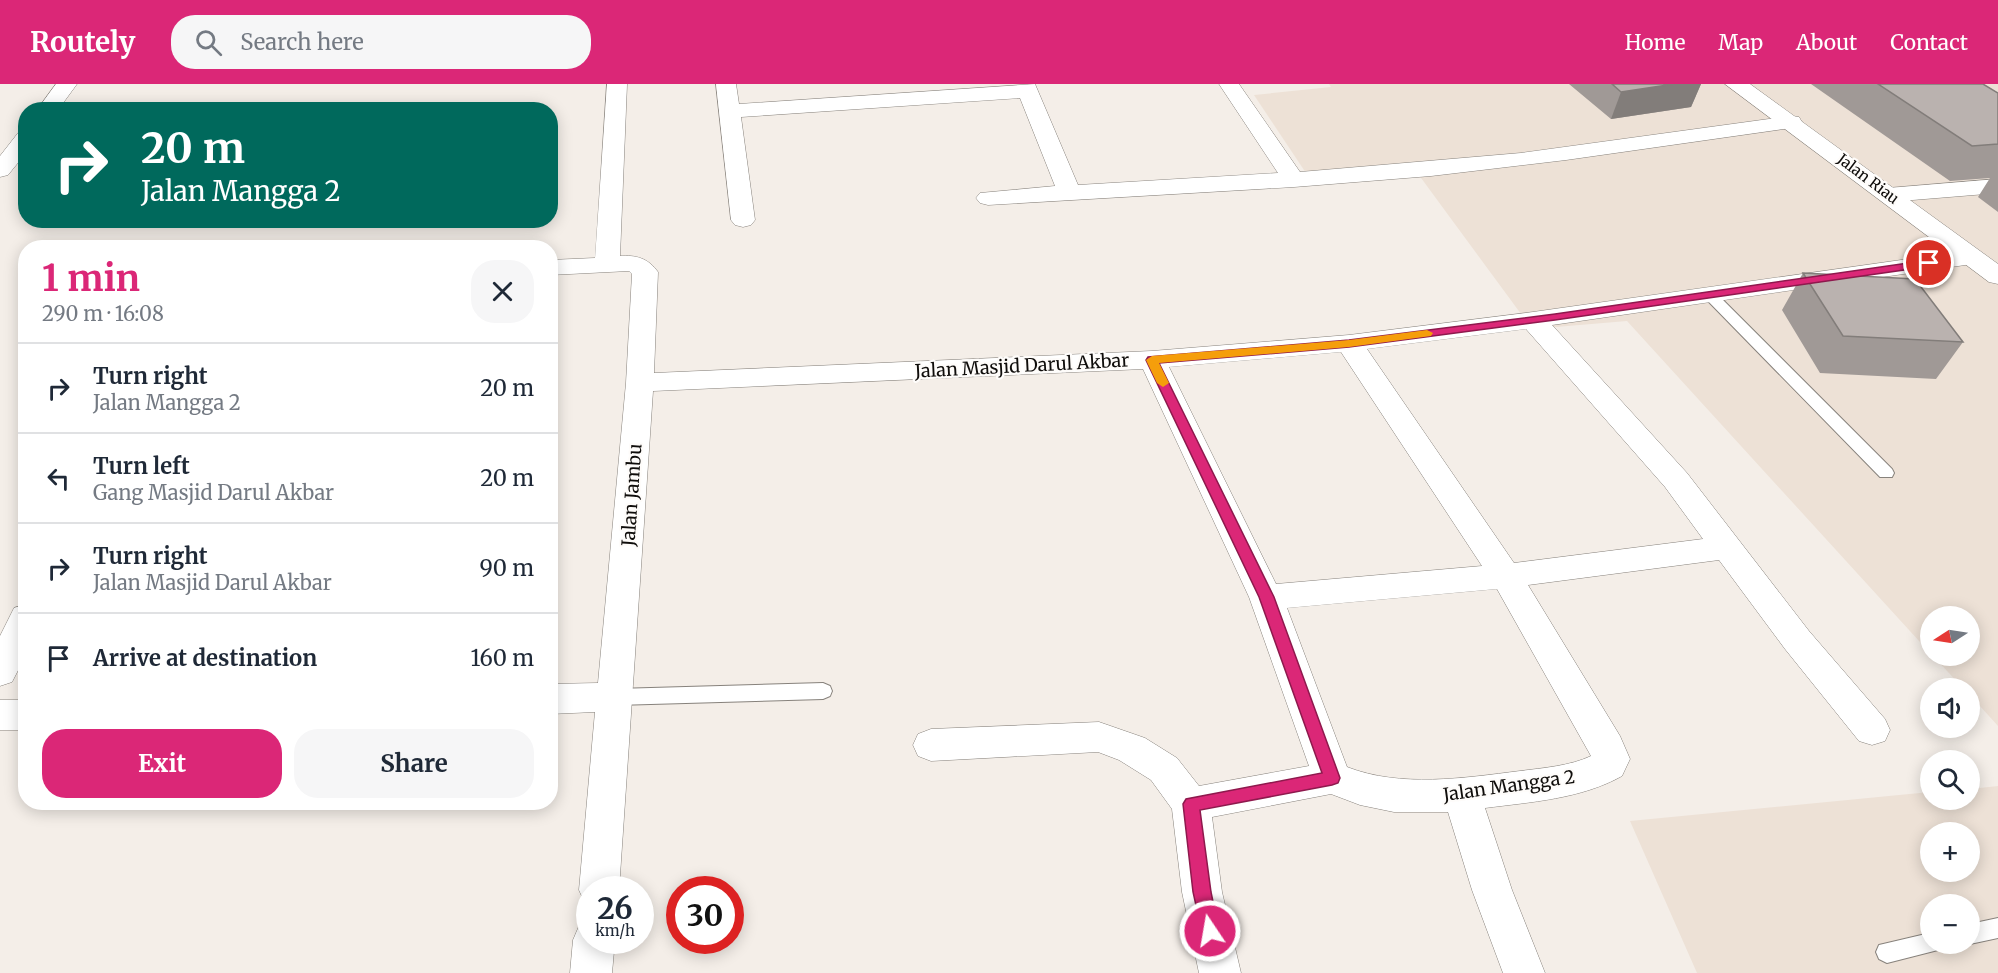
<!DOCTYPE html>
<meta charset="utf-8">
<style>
body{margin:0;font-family:Merriweather,serif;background:#f6f6f7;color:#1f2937;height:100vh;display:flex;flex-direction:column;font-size:22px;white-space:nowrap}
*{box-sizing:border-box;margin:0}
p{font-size:20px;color:#747a83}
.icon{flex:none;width:33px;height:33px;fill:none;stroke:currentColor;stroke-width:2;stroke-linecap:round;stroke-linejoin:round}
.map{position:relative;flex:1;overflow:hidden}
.details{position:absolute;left:18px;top:156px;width:540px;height:570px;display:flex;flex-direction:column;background:#fff;border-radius:24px;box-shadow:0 3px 15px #0003}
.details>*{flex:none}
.top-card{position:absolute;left:18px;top:18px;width:540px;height:126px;border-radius:24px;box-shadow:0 3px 15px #0003;background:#00695c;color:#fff;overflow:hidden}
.needle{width:39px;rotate:258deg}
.buttons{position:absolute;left:1920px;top:522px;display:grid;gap:12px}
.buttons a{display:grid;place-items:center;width:60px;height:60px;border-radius:50%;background:#fff;box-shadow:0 3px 15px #0003;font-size:30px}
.speed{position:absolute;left:576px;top:792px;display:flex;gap:12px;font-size:30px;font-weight:700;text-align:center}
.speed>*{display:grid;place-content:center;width:78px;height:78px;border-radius:50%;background:#fff;box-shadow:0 3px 15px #0003;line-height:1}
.speed small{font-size:15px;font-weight:400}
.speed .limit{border:9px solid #d22;background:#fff;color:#111}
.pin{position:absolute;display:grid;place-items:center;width:51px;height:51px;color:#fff;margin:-26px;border:3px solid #fff;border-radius:50%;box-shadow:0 2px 6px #0007}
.me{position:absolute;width:66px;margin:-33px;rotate:348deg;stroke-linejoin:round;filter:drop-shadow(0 0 4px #0008)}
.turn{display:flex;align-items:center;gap:21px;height:126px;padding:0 24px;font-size:27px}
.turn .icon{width:78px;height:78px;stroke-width:2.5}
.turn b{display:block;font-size:42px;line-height:51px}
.round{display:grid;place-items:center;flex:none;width:63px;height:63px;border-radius:24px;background:#f6f6f7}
.summary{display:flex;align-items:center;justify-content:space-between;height:102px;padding:0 24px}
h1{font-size:36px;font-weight:700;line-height:45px;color:#db2777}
.primary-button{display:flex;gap:12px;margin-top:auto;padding:12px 24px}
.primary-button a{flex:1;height:69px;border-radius:24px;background:#db2777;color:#fff;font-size:24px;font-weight:700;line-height:69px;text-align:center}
.primary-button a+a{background:#f6f6f7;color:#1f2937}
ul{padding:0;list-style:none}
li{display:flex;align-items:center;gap:18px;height:90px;padding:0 24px;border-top:2px solid #e0e1e3}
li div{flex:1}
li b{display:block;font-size:22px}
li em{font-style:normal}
header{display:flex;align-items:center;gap:36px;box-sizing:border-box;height:84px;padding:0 30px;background:#db2777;color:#fff}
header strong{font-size:28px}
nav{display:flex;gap:33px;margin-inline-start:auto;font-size:21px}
.search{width:420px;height:54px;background:#f6f6f7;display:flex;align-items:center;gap:15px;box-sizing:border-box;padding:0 21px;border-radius:24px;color:#747a83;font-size:22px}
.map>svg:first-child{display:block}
.built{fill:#ede1d6;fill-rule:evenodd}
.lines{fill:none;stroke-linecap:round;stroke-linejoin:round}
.lane-casing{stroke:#87827c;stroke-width:2}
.street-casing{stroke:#87827c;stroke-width:1}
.primary-casing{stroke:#87827c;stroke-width:1}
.lane{fill:#fff;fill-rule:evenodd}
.street{fill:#fff;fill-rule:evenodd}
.primary{fill:#fff;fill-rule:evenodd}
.wall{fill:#a09996}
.shaded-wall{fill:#827d7a}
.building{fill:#bab2af;stroke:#827d7a;stroke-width:1.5}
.route{fill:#db2777;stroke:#8e194d;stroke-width:1.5}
.slow{fill:#f59e0b}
.labels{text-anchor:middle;stroke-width:4.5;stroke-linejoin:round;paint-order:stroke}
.far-street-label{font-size:15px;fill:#0f0d0b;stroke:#fefcfa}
.street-label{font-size:18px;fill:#0f0d0b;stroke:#fefcfa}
</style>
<header>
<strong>Routely</strong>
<div class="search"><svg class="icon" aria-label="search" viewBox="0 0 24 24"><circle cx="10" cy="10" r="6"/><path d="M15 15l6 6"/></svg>Search here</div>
<nav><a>Home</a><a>Map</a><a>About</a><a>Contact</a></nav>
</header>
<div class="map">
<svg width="1998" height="889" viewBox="0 0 1998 889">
<rect width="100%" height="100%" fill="#f4eee8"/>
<path class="built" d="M1329,0H1998V642L1970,611V604H1963L1933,572H1970V532H1930V569L1627,237L1532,245L1413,83L1308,92L1254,11L1331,3Z
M1998,702V889H1697L1630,737L1930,708V716H1970V705ZM1930,748H1970V788H1930ZM1930,820H1970V860H1930Z"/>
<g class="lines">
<defs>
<path id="lane" d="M1710,207L1715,208L1892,385L1894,389L1892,393H1880L1705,214L1703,211L1705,208Z
M823,599L830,602L832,607L830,612L823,615L616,621L609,618L607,613L609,608L616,605Z
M1998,834V854L1970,860H1968L1970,840Z
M1930,849V860H1941L1938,866L1887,879L1879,875L1876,868L1879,861Z"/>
<path id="street" d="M56,0H77L58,26H37Z
M607,0H627L620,172C636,171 648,174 658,188L654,289L1152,267L1349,251L1533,228L1972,166L1981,168L1984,173L1981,178L1972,180L1552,241L1687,389L1809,547L1885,635L1890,646L1885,657L1872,661L1859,657L1785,565L1719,476L1528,501L1620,652L1630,675L1622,692C1581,715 1531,718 1485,724L1512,806L1545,889H1503L1472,806L1448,728H1394L1360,721L1331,710L1212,733L1222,808L1241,889H1199L1182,808L1172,725L1151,696L1119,676L1098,668L931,677L918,672L913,661L918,650L931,645L1099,638L1145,654L1177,674L1199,702L1309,682L1249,513L1143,285L653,307L619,806H590V821L585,819L579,806L595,628L550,630V600L598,599L626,299L632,190L629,187L550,191V176L595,174ZM1526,245L1665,403L1703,455L1514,479L1367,265ZM1341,268L1482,482L1276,500L1169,283ZM1497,505L1591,672C1570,682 1543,684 1520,687C1464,694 1401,704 1347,683L1287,524Z
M716,0H736L739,20L1035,0L1078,101L1278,89L1219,0H1239L1300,88L1521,69L1791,32L1799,33L1802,38L1799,43L1791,44L1566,76L1431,92L1294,103L988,121L980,119L976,114L980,109L1055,102L1020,14L741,33L755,136L751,141L743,143L735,141L731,136Z
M26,48V69L8,91L0,93V72L18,49Z
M1998,95V109L1888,118L1880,116L1876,111L1880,106L1888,104Z
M26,520V571L12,598L0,602V552L14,524Z
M0,616H26V646H0Z
M590,838V856H615L612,889H570L573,856L579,842Z"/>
<path id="primary" d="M1725,0H1750L1998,180V200L1989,198Z"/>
</defs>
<use href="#lane" class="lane-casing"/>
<use href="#street" class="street-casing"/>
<use href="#primary" class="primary-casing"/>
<use href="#lane" class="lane"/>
<use href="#street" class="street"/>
<use href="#primary" class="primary"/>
</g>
<path class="wall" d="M1569,0H1701L1691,23L1611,35Z
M1811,0H1983L1998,9V128L1978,113L1990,94L1950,97Z
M1803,189L1963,258L1936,295L1820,289L1782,226Z"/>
<path class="shaded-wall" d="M1674,0H1701L1691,23L1611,35L1621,8Z"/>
<path class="building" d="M1612,0H1674L1621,8Z
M1878,0H1983L1998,9V60L1972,62Z
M1803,189L1915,195L1963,258L1843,252Z"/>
<path class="route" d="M1929,176L1934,179L1932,182L1555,236L1349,263L1159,279L1274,513L1340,694L1338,699L1332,701L1200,726L1211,808L1219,847L1216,853L1210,855L1203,853L1193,808L1183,720L1186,715L1322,689L1259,513L1146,276L1148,273L1349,256L1555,230Z"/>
<path class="slow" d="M1427,246L1433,249L1431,252L1349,263L1159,279L1169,299L1163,303L1157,299L1146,276L1152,272L1349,256Z"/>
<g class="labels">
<g class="far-street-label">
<text transform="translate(1868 95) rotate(37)" y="5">Jalan Riau</text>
</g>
<g class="street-label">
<text transform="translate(1022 282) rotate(-3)" y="6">Jalan Masjid Darul Akbar</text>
<text transform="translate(632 411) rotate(-86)" y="6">Jalan Jambu</text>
<text transform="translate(1509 702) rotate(-8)" y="6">Jalan Mangga 2</text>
</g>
</g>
</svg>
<div class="buttons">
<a><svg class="needle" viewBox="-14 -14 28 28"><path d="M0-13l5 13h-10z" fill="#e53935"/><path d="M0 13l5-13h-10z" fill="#747a83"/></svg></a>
<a><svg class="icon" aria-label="sound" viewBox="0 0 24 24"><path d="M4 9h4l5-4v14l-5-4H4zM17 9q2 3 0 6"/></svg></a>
<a><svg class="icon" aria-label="search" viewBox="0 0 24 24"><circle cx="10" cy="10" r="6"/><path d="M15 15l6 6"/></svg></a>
<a>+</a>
<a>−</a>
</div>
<div class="speed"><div>26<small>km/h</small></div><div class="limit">30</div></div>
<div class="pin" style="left:1929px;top:179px;background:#d93025"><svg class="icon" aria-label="arrive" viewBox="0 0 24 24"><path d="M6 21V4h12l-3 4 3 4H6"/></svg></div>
<svg class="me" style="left:1210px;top:847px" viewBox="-20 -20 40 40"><circle r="17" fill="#db2777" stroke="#fff" stroke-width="3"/><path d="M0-11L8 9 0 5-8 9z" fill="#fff"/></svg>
<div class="top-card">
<div class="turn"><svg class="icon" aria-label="right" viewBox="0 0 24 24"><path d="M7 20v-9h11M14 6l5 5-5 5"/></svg><div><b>20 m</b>Jalan Mangga 2</div></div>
</div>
<section class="details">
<div class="summary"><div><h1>1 min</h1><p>290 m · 16:08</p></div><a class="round"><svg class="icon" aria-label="close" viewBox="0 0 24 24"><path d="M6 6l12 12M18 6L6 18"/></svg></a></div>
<ul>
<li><svg class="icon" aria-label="right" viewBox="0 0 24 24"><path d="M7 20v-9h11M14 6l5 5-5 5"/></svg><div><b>Turn right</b><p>Jalan Mangga 2</p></div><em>20 m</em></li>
<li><svg class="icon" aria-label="left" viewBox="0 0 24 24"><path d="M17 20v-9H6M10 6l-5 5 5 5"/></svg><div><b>Turn left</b><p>Gang Masjid Darul Akbar</p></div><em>20 m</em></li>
<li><svg class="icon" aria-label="right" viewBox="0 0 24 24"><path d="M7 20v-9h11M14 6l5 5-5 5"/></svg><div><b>Turn right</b><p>Jalan Masjid Darul Akbar</p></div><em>90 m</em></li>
<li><svg class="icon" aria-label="arrive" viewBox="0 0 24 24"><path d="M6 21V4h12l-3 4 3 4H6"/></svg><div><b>Arrive at destination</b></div><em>160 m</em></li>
</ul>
<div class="primary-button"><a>Exit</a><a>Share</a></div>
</section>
</div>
